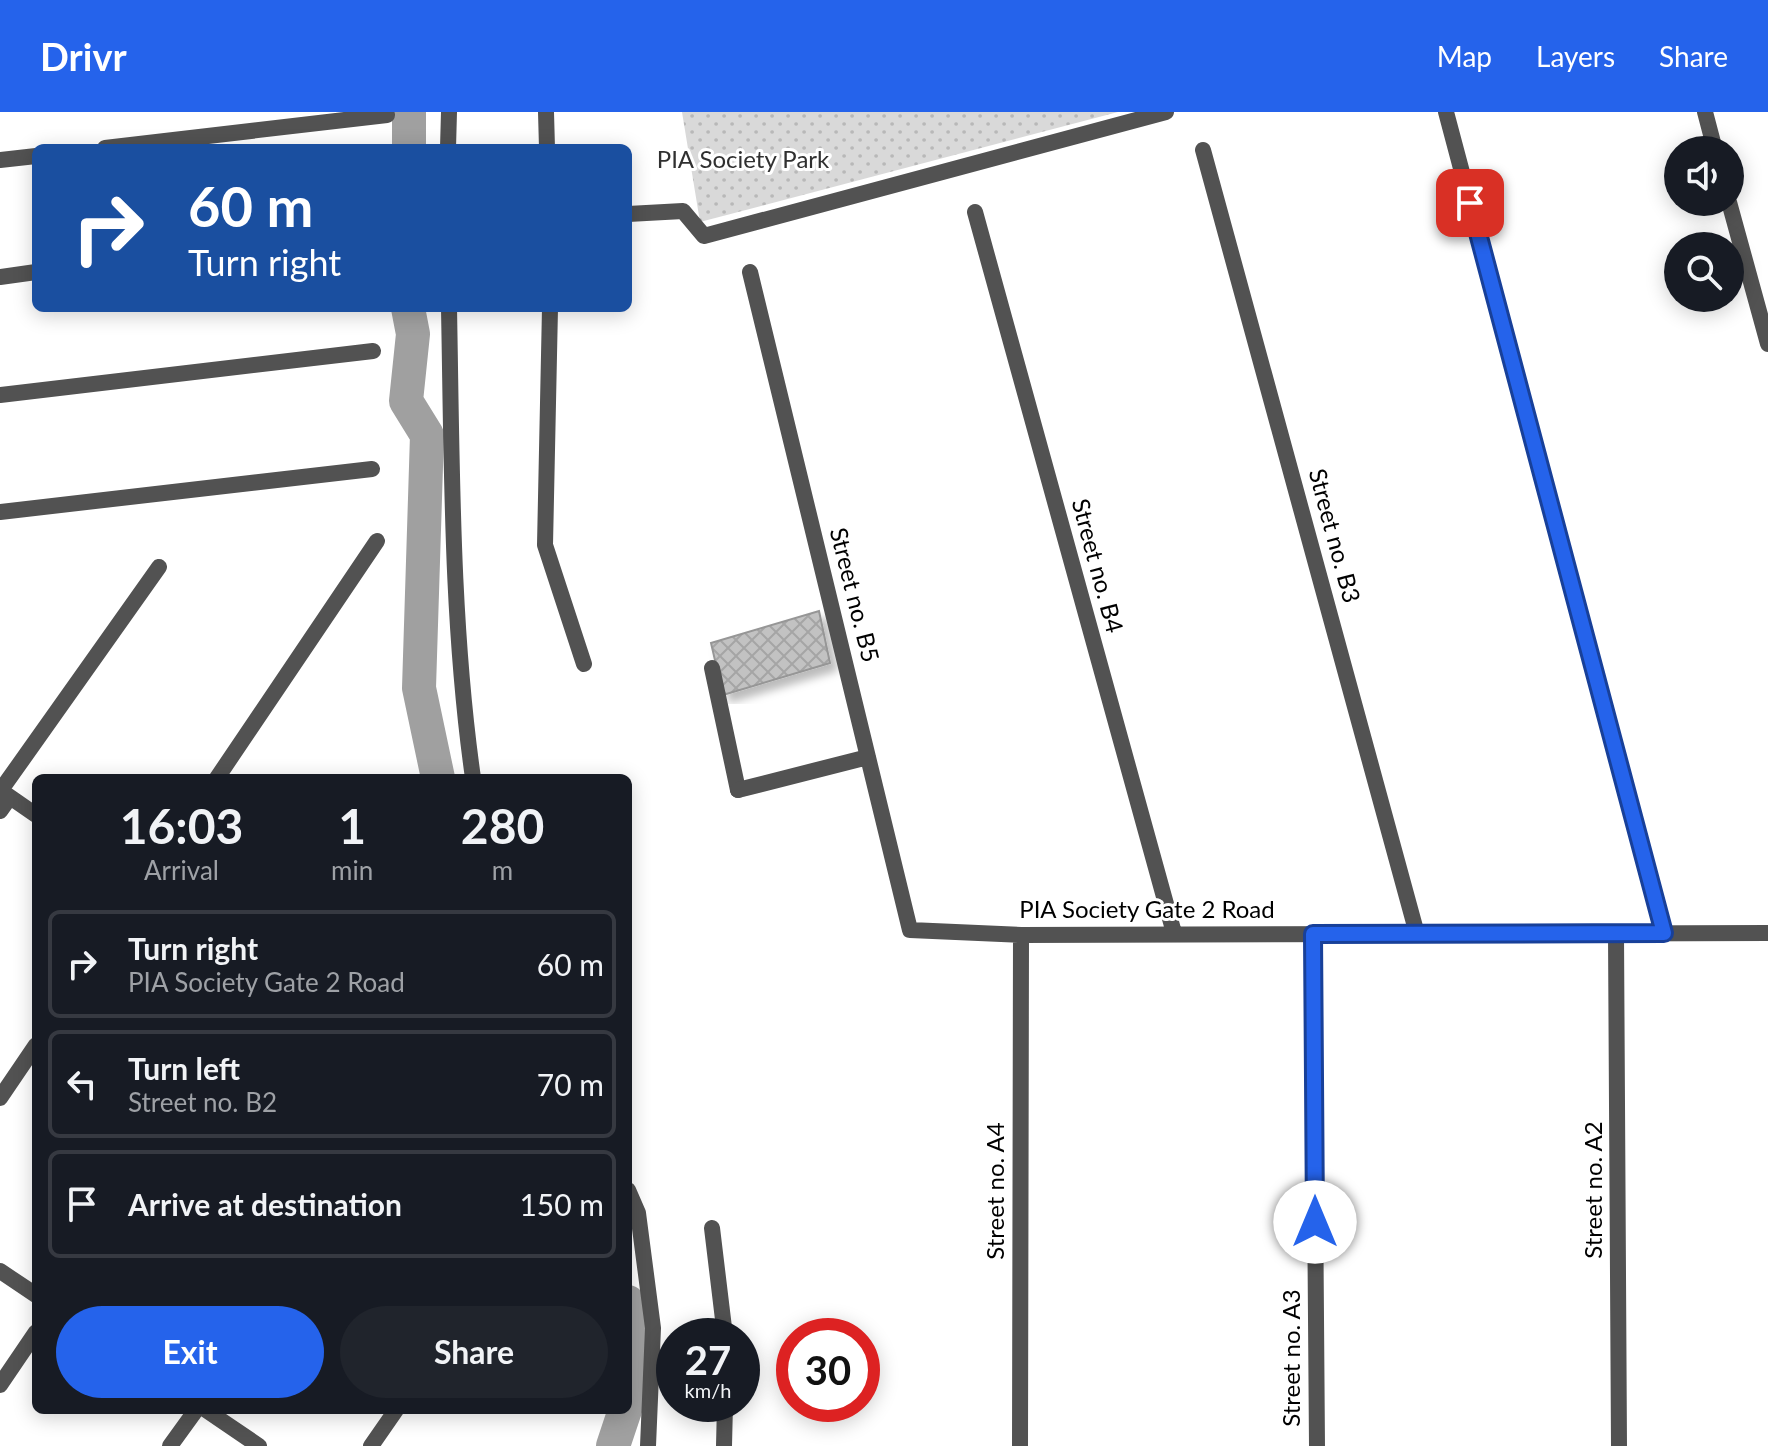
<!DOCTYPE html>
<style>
body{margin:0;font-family:Lato,sans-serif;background:#20242c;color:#f1f3f6;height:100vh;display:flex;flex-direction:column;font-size:30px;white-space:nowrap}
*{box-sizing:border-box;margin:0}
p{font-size:26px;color:#9ea1a6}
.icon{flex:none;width:44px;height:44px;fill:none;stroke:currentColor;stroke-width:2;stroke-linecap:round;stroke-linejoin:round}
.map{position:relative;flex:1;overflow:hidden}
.sheet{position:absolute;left:32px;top:662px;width:600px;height:640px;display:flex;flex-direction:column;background:#171b24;border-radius:12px;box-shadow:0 4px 20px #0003}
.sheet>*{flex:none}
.banner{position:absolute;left:32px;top:32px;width:600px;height:168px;border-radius:12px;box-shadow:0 4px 20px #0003;background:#1a4fa0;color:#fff;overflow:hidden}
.tools{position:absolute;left:1664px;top:24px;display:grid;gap:16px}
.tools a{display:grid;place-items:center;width:80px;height:80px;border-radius:50%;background:#171b24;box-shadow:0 4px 20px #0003;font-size:40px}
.speed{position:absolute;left:656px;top:1206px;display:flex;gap:16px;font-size:40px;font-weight:700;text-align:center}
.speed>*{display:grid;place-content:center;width:104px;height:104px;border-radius:50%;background:#171b24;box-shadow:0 4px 20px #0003;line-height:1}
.speed small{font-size:20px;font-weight:400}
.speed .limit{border:12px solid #d22;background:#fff;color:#111}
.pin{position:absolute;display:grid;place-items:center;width:68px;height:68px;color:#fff;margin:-34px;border-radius:16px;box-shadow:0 4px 12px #0006}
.me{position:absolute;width:88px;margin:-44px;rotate:0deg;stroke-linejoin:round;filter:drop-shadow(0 0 6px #0008)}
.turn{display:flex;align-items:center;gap:28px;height:168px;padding:0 24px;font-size:36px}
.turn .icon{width:104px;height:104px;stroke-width:2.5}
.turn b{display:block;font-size:56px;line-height:68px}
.eta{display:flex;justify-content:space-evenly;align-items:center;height:136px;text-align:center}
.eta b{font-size:48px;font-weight:700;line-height:56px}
.cta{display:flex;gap:16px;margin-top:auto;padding:16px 24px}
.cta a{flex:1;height:92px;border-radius:48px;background:#2563eb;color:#fff;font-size:32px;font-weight:700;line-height:92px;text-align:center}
.cta a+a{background:#20242c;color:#f1f3f6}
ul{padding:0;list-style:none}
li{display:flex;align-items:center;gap:24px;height:108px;margin:0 16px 12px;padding:0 8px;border:4px solid #363941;border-radius:12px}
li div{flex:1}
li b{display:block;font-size:30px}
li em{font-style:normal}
header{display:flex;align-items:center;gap:48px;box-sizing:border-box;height:112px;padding:0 40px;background:#2563eb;color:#fff}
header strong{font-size:38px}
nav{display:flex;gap:44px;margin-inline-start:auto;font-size:28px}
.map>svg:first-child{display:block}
.grass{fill:url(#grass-dots)}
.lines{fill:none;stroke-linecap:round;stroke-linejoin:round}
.canal{stroke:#a0a0a0;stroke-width:34}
.building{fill:url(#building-cross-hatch);stroke:#969696;stroke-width:2;filter:url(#shadow)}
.lane{stroke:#525252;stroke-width:16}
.street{stroke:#525252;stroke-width:16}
.route-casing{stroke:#184099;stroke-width:20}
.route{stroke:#2563eb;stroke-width:14}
.labels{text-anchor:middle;stroke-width:6;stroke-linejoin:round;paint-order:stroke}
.park-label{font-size:24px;fill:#303030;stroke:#fff}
.street-label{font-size:24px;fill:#000;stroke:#fff}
</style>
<header>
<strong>Drivr</strong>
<nav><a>Map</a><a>Layers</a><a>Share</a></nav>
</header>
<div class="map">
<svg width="1768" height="1334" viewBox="0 0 1768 1334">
<defs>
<pattern id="grass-dots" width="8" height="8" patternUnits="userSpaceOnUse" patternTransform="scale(2)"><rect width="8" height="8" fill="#d9d9d9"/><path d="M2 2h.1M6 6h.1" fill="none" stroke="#b8b8b8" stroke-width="1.8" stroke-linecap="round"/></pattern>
<pattern id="building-cross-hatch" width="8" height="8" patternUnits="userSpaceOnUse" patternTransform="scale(2)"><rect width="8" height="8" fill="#c2c2c2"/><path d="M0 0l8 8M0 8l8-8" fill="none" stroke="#a5a5a5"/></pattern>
<filter id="shadow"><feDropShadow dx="7" dy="7" stdDeviation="4" flood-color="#0004"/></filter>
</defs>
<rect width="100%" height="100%" fill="#fff"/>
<path class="grass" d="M682,0H1118L700,110Z"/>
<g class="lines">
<path class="canal" d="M409,0V36
M408,196L413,222L406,289L427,323L419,576L438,666
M628,1190L636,1268L628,1291
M613,1334L625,1298"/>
</g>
<path class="building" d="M819,499L830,551L723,583L711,531Z"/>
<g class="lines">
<path class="lane" d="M546,0L547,36
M550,196L545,433L584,552
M712,556L738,678
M712,1116L725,1224
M724,1334L725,1292"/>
<path class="street" d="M1446,0L1664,821
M1705,0L1715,38
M105,36L387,3
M448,36L449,0
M1203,38L1417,822
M0,48L36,44
M1729,90L1768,232
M975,100L1174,821
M628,102L683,99L704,124L1166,0
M750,160L910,818L1021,823L1768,821
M0,165L36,160
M449,196C452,352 451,511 473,666
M0,283L373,239
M0,400L372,357
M217,666L377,429
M0,678L36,703
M1,678L159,455
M738,678L868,645
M0,699L10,685
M1313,822L1317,1334
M1616,822L1619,1334
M0,986L36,933
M628,1078L638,1101L653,1216L648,1334
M0,1159L36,1183
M0,1273L36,1220
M206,1298L259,1334
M170,1334L196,1298
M371,1334L396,1298
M1020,1334L1021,823"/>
</g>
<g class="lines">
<defs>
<path id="route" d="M1315,1110L1313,822L1664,821L1470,91"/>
</defs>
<use href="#route" class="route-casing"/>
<use href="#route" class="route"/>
</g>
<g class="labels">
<g class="park-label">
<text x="743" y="56">PIA Society Park</text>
</g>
<g class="street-label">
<text transform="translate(1334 424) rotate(75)" y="8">Street no. B3</text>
<text transform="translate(1097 454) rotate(75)" y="8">Street no. B4</text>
<text transform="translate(854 483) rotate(76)" y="8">Street no. B5</text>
<text x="1147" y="806">PIA Society Gate 2 Road</text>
<text transform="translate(1594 1078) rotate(-90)" y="8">Street no. A2</text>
<text transform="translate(996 1079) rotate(-90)" y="8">Street no. A4</text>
<text transform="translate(1292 1246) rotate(-90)" y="8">Street no. A3</text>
</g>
</g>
</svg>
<div class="tools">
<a><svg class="icon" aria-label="sound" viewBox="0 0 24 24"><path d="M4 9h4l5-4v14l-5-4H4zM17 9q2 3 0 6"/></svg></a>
<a><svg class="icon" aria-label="search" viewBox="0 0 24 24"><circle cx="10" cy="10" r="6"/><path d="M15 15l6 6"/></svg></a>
</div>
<div class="speed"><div>27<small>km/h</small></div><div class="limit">30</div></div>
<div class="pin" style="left:1470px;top:91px;background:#d93025"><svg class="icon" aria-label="arrive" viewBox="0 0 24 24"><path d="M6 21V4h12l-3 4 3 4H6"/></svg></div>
<svg class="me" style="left:1315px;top:1110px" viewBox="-20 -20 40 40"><circle r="19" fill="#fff"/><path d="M0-13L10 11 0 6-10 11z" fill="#2563eb"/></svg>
<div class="banner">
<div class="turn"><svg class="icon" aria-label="right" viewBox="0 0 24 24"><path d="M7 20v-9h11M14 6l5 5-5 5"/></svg><div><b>60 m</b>Turn right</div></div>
</div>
<section class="sheet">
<div class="eta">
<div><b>16:03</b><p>Arrival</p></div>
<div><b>1</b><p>min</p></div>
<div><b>280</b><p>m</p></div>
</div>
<ul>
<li><svg class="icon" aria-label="right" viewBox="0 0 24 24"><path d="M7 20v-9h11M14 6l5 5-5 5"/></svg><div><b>Turn right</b><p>PIA Society Gate 2 Road</p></div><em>60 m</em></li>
<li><svg class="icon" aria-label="left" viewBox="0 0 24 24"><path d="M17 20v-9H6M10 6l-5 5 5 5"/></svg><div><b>Turn left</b><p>Street no. B2</p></div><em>70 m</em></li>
<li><svg class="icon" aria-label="arrive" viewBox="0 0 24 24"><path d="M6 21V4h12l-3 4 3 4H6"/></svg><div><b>Arrive at destination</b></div><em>150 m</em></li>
</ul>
<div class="cta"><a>Exit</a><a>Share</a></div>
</section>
</div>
